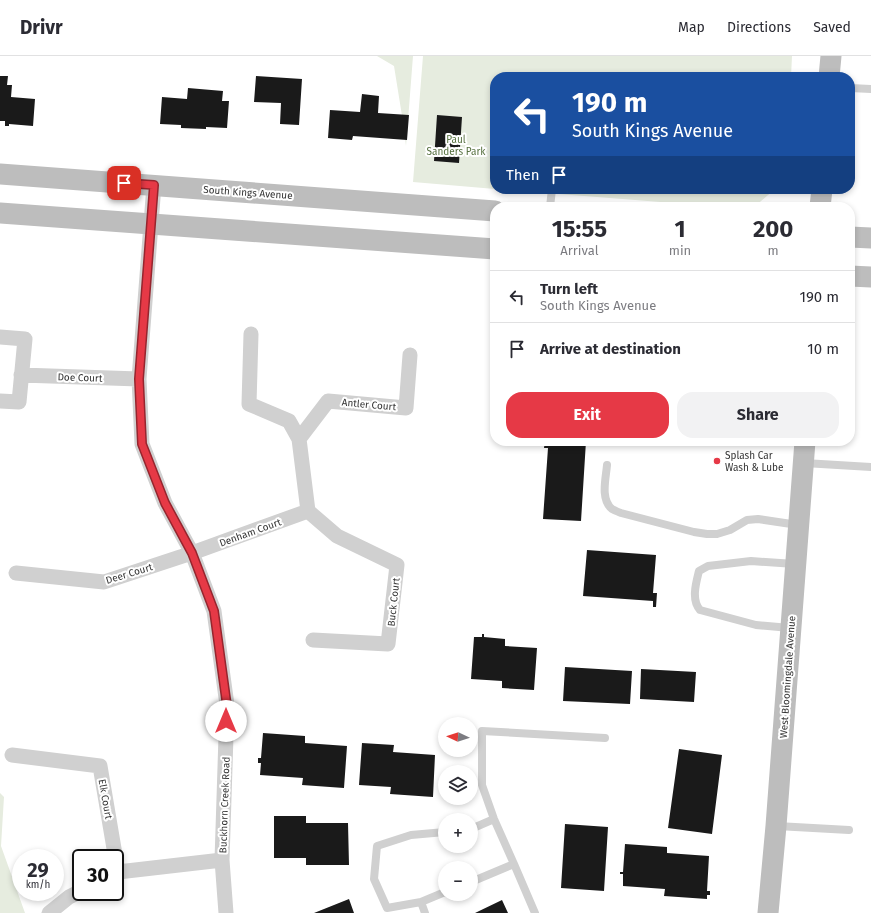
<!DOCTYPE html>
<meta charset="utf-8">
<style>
body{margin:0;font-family:"Fira Sans",sans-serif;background:#f2f2f3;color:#2b2b33;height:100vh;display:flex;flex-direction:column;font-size:15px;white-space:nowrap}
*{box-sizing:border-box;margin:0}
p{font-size:13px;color:#7c7c81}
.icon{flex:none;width:22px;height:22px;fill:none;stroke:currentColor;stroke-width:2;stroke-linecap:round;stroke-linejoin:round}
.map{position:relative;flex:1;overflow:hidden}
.sheet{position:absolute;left:490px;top:146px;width:365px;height:244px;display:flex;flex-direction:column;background:#fff;border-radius:16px;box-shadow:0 2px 6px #0003}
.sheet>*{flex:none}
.banner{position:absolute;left:490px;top:16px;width:365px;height:122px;border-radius:16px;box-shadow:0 2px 6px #0003;background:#1a4fa0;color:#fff;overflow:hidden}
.needle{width:26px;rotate:274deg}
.tools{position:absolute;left:438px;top:661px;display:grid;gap:8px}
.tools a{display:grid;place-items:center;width:40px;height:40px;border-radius:50%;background:#fff;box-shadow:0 2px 6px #0003;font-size:20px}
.speed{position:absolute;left:12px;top:793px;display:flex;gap:8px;font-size:20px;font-weight:700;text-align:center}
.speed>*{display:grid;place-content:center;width:52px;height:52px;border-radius:50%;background:#fff;box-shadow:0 2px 6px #0003;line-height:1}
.speed small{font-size:10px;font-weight:400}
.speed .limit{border:2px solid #111;border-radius:6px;background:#fff;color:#111}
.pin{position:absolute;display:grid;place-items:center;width:34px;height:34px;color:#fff;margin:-17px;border-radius:8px;box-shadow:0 2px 6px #0006}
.me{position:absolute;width:44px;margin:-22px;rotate:0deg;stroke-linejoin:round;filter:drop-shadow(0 0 3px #0008)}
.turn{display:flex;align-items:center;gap:14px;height:84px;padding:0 16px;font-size:18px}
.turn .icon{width:52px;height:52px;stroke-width:2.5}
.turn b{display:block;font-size:28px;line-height:34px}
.then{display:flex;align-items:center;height:38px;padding:0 16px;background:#0003;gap:8px;font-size:15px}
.eta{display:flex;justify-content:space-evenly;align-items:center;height:68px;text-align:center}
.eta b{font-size:24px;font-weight:700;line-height:28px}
.cta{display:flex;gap:8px;margin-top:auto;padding:8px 16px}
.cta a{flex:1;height:46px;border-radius:16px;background:#e63946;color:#fff;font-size:16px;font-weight:700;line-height:46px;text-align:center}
.cta a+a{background:#f2f2f3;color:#2b2b33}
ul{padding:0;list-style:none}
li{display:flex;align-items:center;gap:12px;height:52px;padding:0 16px;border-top:1px solid #e1e1e2}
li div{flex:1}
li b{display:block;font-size:15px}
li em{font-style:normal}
header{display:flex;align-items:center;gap:24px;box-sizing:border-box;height:56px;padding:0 20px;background:#fff;border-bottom:1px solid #e1e1e2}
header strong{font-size:19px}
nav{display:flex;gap:22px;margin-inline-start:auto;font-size:14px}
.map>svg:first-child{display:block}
.green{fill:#e6ecdf}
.building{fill:#1a1a1a}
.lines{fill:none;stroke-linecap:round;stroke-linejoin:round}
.lane{stroke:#d0d0d0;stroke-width:8}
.street{stroke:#d0d0d0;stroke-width:15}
.secondary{stroke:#bdbdbd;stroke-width:21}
.route-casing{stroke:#96252e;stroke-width:10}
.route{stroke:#e63946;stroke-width:7}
.poi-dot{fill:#e63946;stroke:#fff;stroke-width:1.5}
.labels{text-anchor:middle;stroke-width:4;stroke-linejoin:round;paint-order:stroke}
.park-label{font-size:10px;fill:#56703f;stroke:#fff}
.street-label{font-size:10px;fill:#333;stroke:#fff}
.poi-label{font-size:10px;fill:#333;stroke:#fff;text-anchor:start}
</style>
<header>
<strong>Drivr</strong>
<nav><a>Map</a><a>Directions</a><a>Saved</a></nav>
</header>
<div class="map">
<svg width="871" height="857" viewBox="0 0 871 857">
<rect width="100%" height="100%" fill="#fff"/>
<path class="green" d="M377,0H413L406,90L403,66L394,10Z
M423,0H792L791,21H495V133L413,126Z
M496,133H775L754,151H724Z
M0,737L4,741L1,790L25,857H0Z"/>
<path class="building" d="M0,20H8L7,29H12L11,41L35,43L33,70L9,68V70H5V65H0Z
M256,20L302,23L299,69L280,68L281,47L254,46Z
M188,32L223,35L222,45H229L227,72L206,71V73L181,72V69L160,68L162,41L187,43Z
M362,38L379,40L378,57L409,59L407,84L353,80L352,84L328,82L330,54L360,56Z
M437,59L462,61L459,107L434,105Z
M545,385H586L581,465L543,463L548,392H544Z
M587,494L656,499L653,537H657L656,551H653V545L583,540Z
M482,578H484V581L505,583V590L537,592L534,634L502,632V625L471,623L474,581H482Z
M565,611L632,615L630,648L563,645Z
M641,613L696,616L694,646L640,643Z
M263,677L305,680V687L347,690L344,732L302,729L303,722L260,719L261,707H258V702H261Z
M362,687L394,689L393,696L435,699L433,741L390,738L391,731L359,729Z
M679,693L722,699L712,778L668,772Z
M274,760H306V767H348L349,809H306V802H274Z
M565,768L608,771L604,835L561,832Z
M625,788L667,791V797L709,800L707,835H710V839H707V843L664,840L665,833L623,830V818H620V816H623Z
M349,843L354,857H314Z
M502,844L508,857H475Z"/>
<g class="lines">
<path class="lane" d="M850,32L871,33
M550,151L552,133
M804,407L871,411
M607,409C606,422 600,443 612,453C614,454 618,456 621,457L694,476L707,478H717L730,474L747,464L758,463L798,469
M790,572L756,569L700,554C691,544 696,527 699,515L708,510L751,505L795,508
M777,770L849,774
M471,773L494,763
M514,808L535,857
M471,826L514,808L494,763L482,729V675L605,682
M421,846L387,852L374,823L377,790L411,779L445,776
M425,857L421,846L445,836"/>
<path class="street" d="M154,129L139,323L142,388L165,447L192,497L214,555L227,649L222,804L226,857
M251,278L249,348L289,365L299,383L308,455
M0,281L25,283L19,346L0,345
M21,319L139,323
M299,383L328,345L406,352L410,299
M308,455L337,480L397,509L388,588L313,584
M16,517L104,526L192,497L308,455
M12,699L100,710L118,816
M115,817L118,816L222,804
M49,857L69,841L81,835"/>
<path class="secondary" d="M829,21L831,0
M0,118L495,155
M820,151L822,133
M0,157L495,193
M850,181L871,182
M850,220L871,221
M768,857L776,770L805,385"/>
</g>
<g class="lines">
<defs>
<path id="route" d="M124,127L154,129L139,323L142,388L165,447L192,497L214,555L227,650L226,665"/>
</defs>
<use href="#route" class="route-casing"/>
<use href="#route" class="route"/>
</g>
<circle class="poi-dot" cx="717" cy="405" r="4"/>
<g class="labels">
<g class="park-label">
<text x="456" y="87">Paul<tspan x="456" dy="12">Sanders Park</tspan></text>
</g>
<g class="street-label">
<text transform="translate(248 136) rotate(4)" y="4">South Kings Avenue</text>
<text transform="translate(80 321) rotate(2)" y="4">Doe Court</text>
<text transform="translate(369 348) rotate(5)" y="4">Antler Court</text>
<text transform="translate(250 476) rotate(-20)" y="4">Denham Court</text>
<text transform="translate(129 517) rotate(-17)" y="4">Deer Court</text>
<text transform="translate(393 546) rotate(-84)" y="4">Buck Court</text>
<text transform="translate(787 621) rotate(-86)" y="4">West Bloomingdale Avenue</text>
<text transform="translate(106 743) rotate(80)" y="4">Elk Court</text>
<text transform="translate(224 749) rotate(-88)" y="4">Buckhorn Creek Road</text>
</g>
<g class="poi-label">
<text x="725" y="403">Splash Car<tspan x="725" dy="12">Wash &amp; Lube</tspan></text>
</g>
</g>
</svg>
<div class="tools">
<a><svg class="needle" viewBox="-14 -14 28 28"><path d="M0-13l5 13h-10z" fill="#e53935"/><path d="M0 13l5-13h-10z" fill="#7c7c81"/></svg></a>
<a><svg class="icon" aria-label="layers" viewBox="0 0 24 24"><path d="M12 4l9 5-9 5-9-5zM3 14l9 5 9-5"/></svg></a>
<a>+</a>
<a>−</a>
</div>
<div class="speed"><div>29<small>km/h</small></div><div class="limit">30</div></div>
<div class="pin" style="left:124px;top:127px;background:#d93025"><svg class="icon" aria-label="arrive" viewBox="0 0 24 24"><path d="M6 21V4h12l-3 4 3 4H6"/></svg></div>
<svg class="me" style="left:226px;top:665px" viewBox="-20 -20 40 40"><circle r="19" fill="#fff"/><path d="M0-13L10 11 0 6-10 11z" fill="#e63946"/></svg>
<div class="banner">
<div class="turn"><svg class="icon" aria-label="left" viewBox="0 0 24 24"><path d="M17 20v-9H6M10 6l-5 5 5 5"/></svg><div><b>190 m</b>South Kings Avenue</div></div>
<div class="then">Then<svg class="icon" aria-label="arrive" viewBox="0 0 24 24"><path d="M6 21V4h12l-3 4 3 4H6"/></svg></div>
</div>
<section class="sheet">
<div class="eta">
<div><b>15:55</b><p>Arrival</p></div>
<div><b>1</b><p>min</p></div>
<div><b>200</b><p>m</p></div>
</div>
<ul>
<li><svg class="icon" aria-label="left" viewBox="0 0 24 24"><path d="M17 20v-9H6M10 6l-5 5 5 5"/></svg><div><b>Turn left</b><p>South Kings Avenue</p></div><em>190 m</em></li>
<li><svg class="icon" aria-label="arrive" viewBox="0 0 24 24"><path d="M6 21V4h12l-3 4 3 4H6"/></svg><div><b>Arrive at destination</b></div><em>10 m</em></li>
</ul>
<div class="cta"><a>Exit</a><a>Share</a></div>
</section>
</div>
